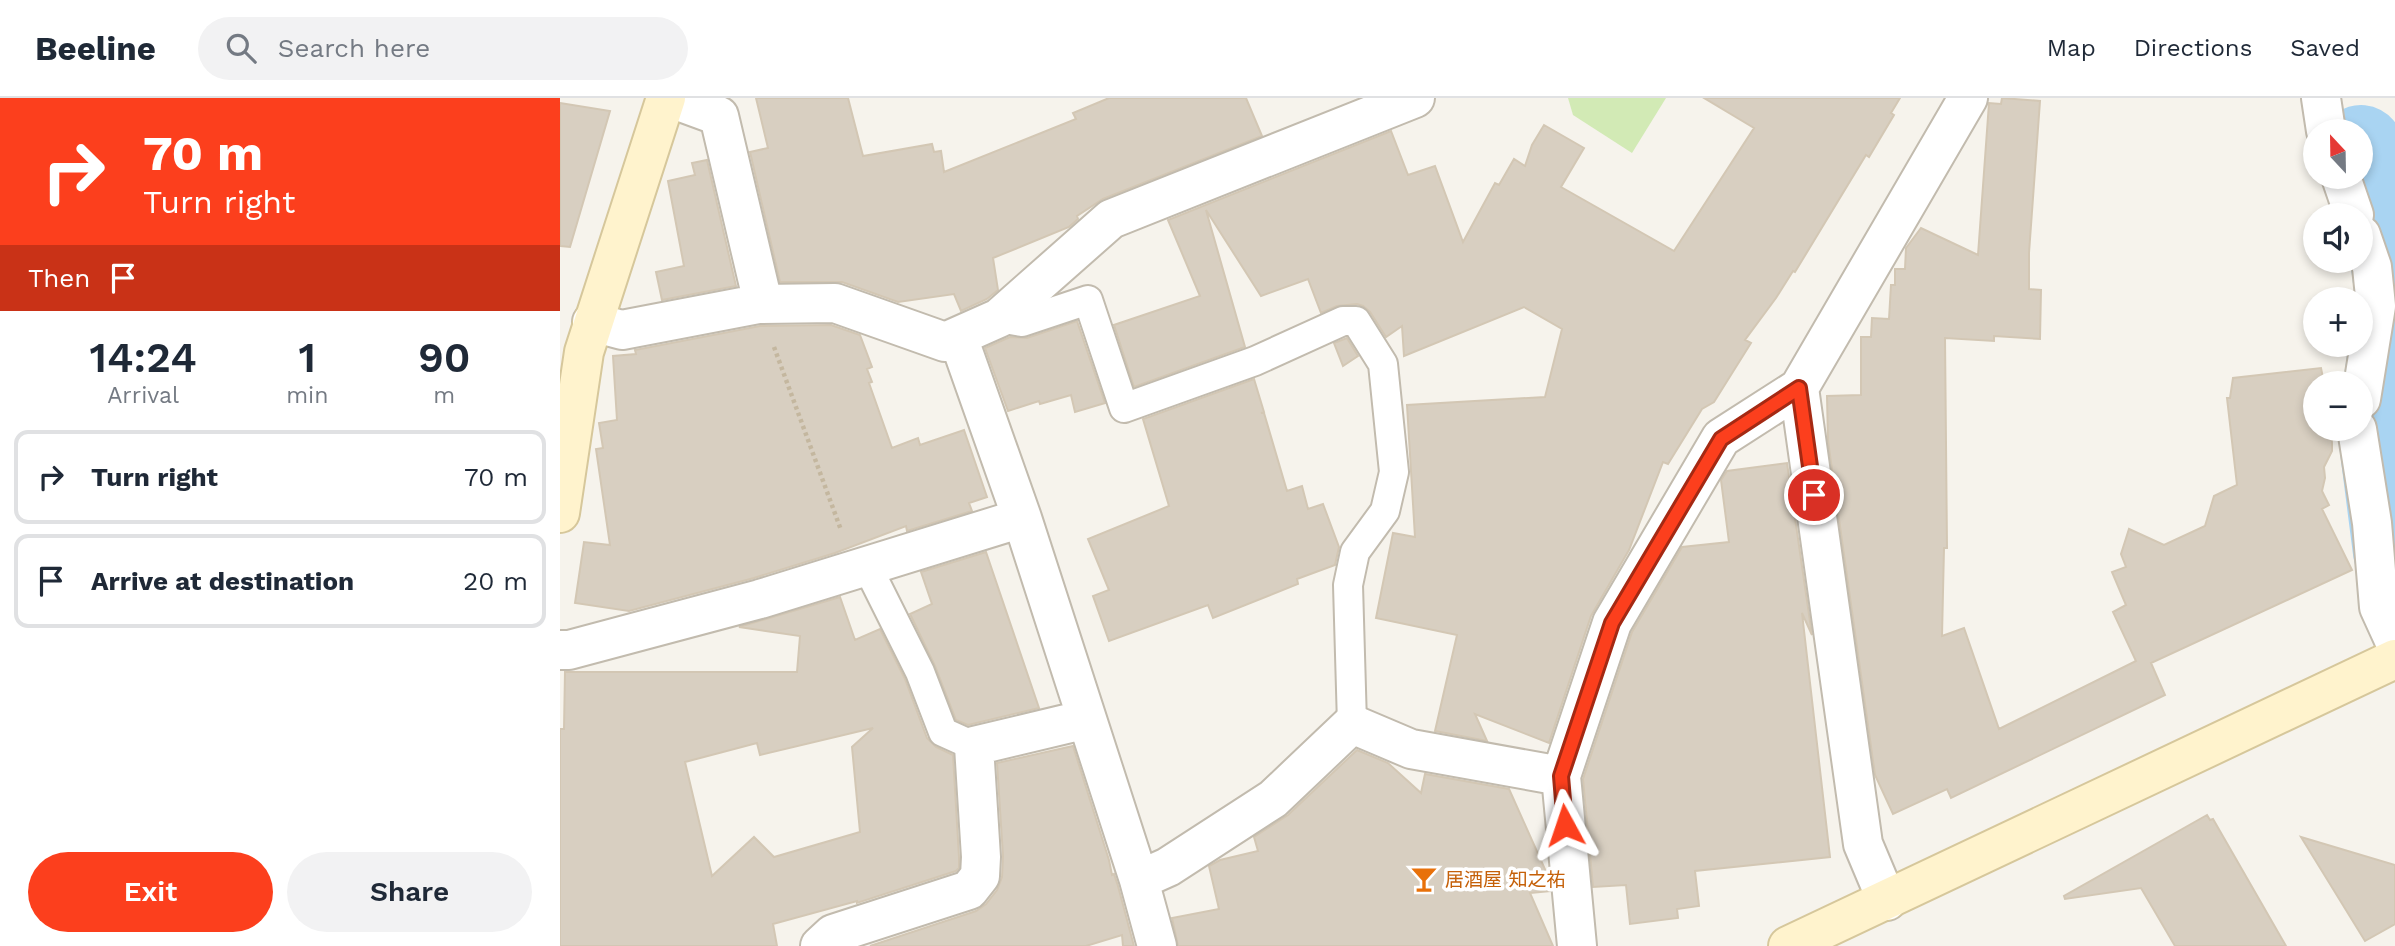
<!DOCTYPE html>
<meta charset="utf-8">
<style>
body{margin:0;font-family:"Work Sans","Noto Sans JP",sans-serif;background:#f2f2f3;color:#1f2937;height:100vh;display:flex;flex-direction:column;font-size:26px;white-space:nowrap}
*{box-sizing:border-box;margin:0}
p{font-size:23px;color:#747a83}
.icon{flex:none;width:38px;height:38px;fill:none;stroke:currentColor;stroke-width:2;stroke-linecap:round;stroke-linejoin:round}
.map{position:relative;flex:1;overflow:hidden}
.details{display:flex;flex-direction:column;background:#fff;width:560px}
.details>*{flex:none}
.hud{background:#fc3f1d;color:#fff;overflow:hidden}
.needle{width:46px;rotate:338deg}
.controls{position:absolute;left:1743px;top:21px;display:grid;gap:14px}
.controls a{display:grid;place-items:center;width:70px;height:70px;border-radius:50%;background:#fff;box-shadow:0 4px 10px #0003;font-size:35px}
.pin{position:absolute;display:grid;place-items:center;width:60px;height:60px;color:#fff;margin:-30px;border:4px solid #fff;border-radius:50%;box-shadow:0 2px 7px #0007}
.me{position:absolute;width:77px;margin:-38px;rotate:355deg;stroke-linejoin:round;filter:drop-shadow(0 0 5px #0008)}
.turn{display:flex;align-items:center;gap:24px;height:147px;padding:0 28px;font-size:32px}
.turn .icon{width:91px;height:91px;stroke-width:2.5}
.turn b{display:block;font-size:49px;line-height:60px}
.then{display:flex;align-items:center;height:66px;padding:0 28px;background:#0003;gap:14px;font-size:26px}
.eta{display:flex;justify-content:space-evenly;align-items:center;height:119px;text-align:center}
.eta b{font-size:42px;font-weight:600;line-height:49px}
.primary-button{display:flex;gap:14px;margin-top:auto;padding:14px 28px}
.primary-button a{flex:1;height:80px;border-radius:42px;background:#fc3f1d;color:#fff;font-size:28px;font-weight:600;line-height:80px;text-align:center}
.primary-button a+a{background:#f2f2f3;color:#1f2937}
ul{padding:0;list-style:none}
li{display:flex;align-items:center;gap:21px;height:94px;margin:0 14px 10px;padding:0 14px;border:4px solid #e0e1e3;border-radius:14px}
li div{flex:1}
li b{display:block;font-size:26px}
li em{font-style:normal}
header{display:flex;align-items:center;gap:42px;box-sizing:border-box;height:98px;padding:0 35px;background:#fff;border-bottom:2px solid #e0e1e3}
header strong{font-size:33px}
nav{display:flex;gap:38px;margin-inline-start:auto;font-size:24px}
.search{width:490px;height:63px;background:#f2f2f3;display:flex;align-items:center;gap:18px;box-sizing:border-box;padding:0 24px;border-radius:38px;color:#747a83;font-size:26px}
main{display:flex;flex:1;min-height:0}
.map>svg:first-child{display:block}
.green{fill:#d2eab5}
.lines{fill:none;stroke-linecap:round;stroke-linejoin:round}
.river{stroke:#a9d4f2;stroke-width:84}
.building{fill:#d8cfc1;stroke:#d3c7b4;stroke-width:2;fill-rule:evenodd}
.lane-casing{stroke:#c2bbae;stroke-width:32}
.street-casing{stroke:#c2bbae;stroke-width:42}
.secondary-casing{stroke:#d6c79b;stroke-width:42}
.path{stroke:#c4b79f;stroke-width:4.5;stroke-dasharray:3.5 3.5;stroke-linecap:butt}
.lane{stroke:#fff;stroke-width:28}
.street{stroke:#fff;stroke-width:38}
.secondary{stroke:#fff3cd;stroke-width:38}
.route-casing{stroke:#a42913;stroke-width:18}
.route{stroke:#fc3f1d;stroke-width:12}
.labels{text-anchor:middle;stroke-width:7;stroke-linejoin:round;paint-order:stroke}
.food-label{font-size:19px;fill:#c56008;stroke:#fff;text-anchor:start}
</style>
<header>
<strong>Beeline</strong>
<div class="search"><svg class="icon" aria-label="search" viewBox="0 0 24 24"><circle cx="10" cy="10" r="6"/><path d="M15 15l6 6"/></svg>Search here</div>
<nav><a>Map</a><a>Directions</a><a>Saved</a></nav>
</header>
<main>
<section class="details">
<div class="hud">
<div class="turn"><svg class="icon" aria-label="right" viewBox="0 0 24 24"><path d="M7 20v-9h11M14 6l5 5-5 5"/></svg><div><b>70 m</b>Turn right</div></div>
<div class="then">Then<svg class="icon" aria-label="arrive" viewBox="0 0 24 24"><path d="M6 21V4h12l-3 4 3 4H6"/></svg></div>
</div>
<div class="eta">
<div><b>14:24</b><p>Arrival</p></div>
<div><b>1</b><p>min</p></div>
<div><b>90</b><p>m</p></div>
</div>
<ul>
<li><svg class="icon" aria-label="right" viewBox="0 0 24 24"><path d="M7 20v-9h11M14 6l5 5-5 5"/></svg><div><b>Turn right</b></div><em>70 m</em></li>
<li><svg class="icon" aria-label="arrive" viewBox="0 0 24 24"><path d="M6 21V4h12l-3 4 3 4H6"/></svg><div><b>Arrive at destination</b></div><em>20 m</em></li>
</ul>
<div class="primary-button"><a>Exit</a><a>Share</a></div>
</section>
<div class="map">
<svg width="1835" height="848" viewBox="0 0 1835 848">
<rect width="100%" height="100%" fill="#f6f3ec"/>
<path class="green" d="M1008,0H1106L1072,55L1013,17Z"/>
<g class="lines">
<path class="river" d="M1801,49L1830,144L1835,183
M1835,219L1819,329L1835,454"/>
</g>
<path class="building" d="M196,0H288L303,58L372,46L374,54L381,53L384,74L516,21L513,15L549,0H686L702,38L543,101L517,118L518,121L509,129L433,160L438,192L427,201L401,213L394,196L338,204L282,184H220L190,54L208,50Z
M1144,0H1340L1331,15L1334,17L1309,59L1306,57L1235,174L1233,173L1216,200L1185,242L1191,245L1154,304L1142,311L1108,366L1103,364L1069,452L1031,518L989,645L915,616L927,643L875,633L897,537L816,520L833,435L855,439L847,307L985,299L1002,231L964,209L844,258L842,228L826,239L810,214L803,208L797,206L777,208L761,215L748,181L701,198L646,112L685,249L574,289L554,227L640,198L608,122L831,33L848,77L875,68L903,144L935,85L939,87L954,61L965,68L972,47L984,27L1024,50L1001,89L1114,153L1194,30Z
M1442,0L1480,3L1469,155V191L1481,192L1480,241L1434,238V243L1385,240L1387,450H1384L1382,538L1404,530L1439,631L1576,563L1553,514L1566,507L1552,474L1566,469L1561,456L1569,431L1604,447L1645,428L1654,398L1677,387L1667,300H1670L1673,280L1761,270L1764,285H1755V331H1771L1772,346V353L1764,369L1765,380L1762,393L1769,407L1762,411L1792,472L1591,565L1605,597L1391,700L1387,691L1333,716L1315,677L1268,343L1267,298L1301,297V239H1311L1312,220L1329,221L1331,187H1335V171H1345L1346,150L1361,130L1418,157L1429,5L1441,6Z
M0,5L50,13L10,149L0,148Z
M147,62L176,188L102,202L96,174L124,168L108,83L135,77L132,65Z
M517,223L545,305L515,314L511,297L480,306L479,303L448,313L425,250L450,239L467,240Z
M271,227L300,237L312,269L307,271L312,284L309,285L332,350L358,340L360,347L404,332L427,399L409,405L412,413L347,433L346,428L275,455L194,480L69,513L15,505L24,444L50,447L36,351L43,350L39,325L57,322L53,258L76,256L75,252L200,228Z
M787,240L798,258L783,268L774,245Z
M694,281L704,314L701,315H704L727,393L742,388L748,411L763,406L779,449L775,467L737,481L738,486L653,520L648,507L549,543L533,498L549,492L528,441L609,408L583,321Z
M1227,365L1252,537L1242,515L1270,759L1135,773L1139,808L1117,811L1118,820L1070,826L1066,787L1033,789L1023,681L1072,534L1122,449L1169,444L1161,382L1167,373Z
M426,454L479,610L408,627L396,622L375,568L350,516L372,506L361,474Z
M280,499L295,542L320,531L345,581L367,640L376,649L393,657L399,759V770L396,773L297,805V803L213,826L217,848H0V631H4L5,574H237L240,538L179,529ZM313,630L292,649L300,734L214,759L194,739L152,778L125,664L197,645L200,657Z
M513,648L549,762L552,777L554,776L558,788L574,848H563L562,837L526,848H310L416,813L426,806L437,792L442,779L443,758L437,665Z
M797,652L828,665L861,695L865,676L949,691L988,778L990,793L970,795L993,848H618L612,820L659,811L649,768L660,762L698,753L694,739L728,717Z
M1647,717L1650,722L1653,721L1726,848H1615L1581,790L1505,801L1504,798Z
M1741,739L1835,767V826L1805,843Z"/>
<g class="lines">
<defs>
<path id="lane" d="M439,220L462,224L528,202L564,310L695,263L783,223H796L823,266L834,374L825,413L795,454L788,487L792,626
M307,468L360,574L383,634L414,648"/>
<path id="street" d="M110,0L159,18L203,205
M1761,0L1766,33
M1781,79L1794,117
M1801,137L1812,169L1816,208L1801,301
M32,224L62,232L198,206L275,205L385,244L439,220L551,121L855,0
M398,239L462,420
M1797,331L1812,425L1819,509L1835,544
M0,552H9L200,501L462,420L579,782L597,848
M579,782L608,769L713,701L792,626L851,651L1001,678
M1327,803L1303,746L1239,290L1408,0
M260,848L273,836L409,792L420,778L421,759L414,648L527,621
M1017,848L1001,678L1052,525L1161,340L1239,290"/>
<path id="secondary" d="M0,415L24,254L106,0
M1228,848L1835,561"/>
</defs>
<use href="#lane" class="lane-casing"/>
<use href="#street" class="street-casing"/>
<use href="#secondary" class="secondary-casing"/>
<path class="path" d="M214,249L281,432"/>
<use href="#lane" class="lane"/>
<use href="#street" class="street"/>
<use href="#secondary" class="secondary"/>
</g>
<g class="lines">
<defs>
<path id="route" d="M1005,727L1001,678L1052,525L1161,341L1239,290L1254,397"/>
</defs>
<use href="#route" class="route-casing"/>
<use href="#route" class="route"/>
</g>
<defs>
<symbol id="bar-bare" viewBox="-9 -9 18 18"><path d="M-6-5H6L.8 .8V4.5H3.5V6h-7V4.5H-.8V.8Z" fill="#e8710a" stroke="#fff" stroke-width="2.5" paint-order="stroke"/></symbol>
</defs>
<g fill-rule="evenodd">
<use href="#bar-bare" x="845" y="762" width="38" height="38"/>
</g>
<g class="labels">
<g class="food-label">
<text x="885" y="788">居酒屋 知之祐</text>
</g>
</g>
</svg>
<div class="controls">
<a><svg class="needle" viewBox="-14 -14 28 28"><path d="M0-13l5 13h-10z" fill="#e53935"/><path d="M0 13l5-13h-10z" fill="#747a83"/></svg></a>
<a><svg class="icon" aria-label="sound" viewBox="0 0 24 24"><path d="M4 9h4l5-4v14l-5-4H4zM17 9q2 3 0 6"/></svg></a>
<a>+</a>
<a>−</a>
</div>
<div class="pin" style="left:1254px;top:397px;background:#d93025"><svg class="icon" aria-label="arrive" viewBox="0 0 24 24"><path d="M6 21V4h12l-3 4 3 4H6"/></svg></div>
<svg class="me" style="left:1005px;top:727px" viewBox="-20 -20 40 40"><path d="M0-17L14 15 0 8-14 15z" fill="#fc3f1d" stroke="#fff" stroke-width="4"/></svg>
</div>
</main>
